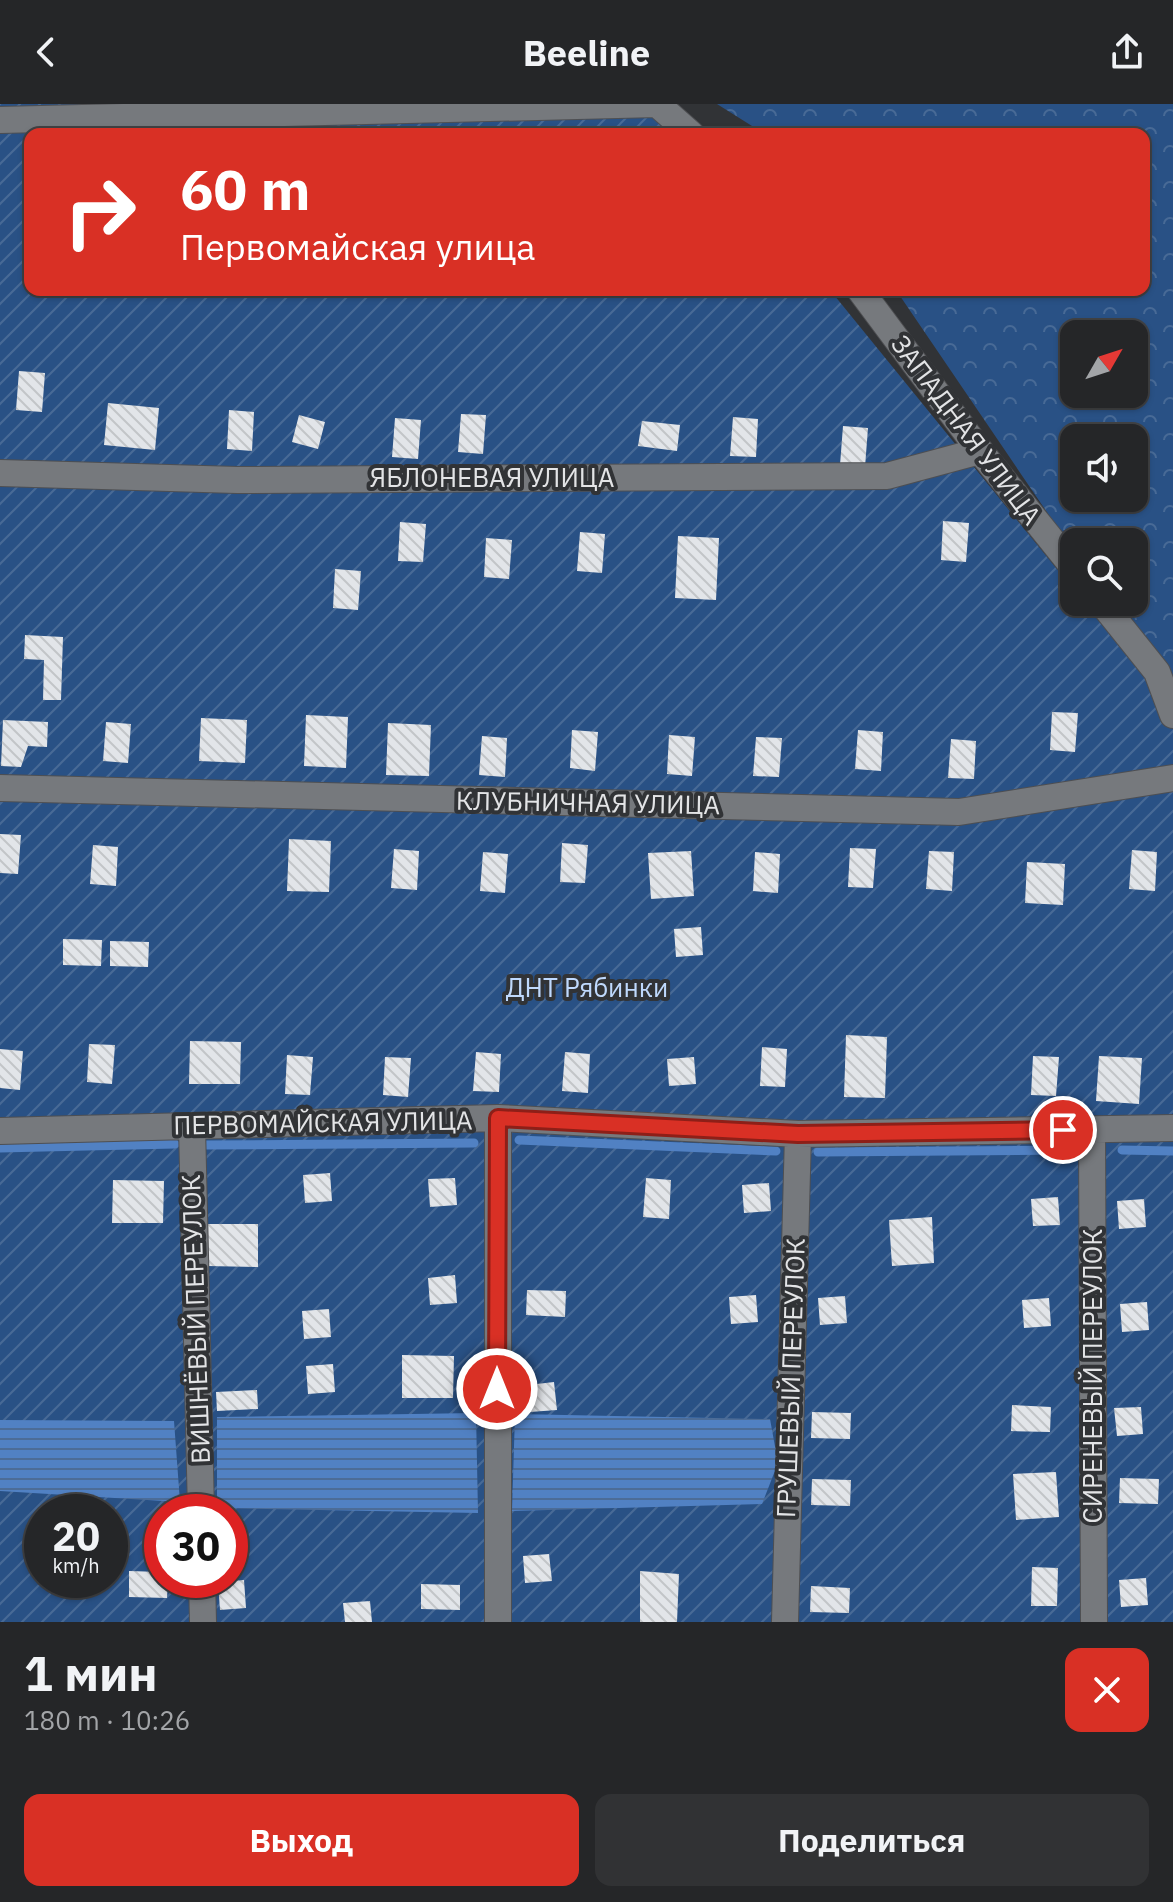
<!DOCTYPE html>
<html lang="ru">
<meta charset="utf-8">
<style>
body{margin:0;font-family:"IBM Plex Sans",sans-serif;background:#313234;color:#f1f3f6;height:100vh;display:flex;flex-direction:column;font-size:30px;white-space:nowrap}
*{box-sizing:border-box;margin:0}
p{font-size:26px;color:#a3a5a8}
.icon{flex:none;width:44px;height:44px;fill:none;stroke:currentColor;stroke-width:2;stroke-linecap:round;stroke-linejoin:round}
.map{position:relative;height:1518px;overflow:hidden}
.panel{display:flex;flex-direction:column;background:#252628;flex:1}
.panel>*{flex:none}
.hud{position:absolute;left:24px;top:24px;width:1126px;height:168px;border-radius:16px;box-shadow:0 2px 6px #0004,0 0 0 2px #424345;background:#d93025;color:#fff;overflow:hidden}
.needle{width:52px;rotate:51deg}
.buttons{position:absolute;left:1060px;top:216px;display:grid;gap:16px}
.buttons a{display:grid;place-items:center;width:88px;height:88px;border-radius:16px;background:#252628;box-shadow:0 2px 6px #0004,0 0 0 2px #424345;font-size:40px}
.speed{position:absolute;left:24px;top:1390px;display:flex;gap:16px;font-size:40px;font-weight:700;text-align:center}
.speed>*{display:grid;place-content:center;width:104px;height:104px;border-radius:50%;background:#252628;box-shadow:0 2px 6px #0004,0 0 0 2px #424345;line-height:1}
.speed small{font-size:20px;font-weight:400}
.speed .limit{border:12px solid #d22;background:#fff;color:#111}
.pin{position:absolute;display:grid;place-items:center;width:68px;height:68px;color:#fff;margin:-34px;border:4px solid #fff;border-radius:50%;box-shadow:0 2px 8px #0007}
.me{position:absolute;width:88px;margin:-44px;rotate:0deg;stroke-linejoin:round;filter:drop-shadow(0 0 6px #0008)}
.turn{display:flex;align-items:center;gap:28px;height:168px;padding:0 24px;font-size:36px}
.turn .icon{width:104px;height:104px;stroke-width:2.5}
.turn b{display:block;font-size:56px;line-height:68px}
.round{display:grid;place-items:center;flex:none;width:84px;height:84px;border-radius:16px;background:#313234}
.headline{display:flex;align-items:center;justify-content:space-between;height:136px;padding:0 24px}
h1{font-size:48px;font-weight:700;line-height:60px}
.cta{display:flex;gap:16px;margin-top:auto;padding:16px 24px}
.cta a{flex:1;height:92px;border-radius:16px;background:#d93025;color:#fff;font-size:32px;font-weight:700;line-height:92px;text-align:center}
.cta a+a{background:#313234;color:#f1f3f6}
header{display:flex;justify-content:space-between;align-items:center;height:104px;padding:0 24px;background:#252628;font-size:36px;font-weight:700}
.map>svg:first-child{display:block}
.forest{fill:url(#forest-crowns);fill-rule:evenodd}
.garden{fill:url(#garden-furrows);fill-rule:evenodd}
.water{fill:url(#water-rules)}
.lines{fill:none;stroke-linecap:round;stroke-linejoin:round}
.stream{stroke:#5181c3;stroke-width:9}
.building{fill:url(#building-back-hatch)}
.street-casing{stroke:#4e4f52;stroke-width:28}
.street{stroke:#76797d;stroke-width:26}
.route-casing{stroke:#8d1f18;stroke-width:20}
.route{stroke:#d93025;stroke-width:14}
.labels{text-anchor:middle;stroke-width:8;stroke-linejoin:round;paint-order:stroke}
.street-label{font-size:26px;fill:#e3e4e6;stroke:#313336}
.park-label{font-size:26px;fill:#bfd9fd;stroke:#313336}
</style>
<header><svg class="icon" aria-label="back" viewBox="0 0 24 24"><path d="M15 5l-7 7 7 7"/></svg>Beeline<svg class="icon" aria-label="share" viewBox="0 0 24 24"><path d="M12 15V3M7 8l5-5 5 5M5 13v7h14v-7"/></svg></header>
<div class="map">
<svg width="1173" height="1518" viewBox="0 0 1173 1518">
<defs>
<pattern id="forest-crowns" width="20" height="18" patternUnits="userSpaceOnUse" patternTransform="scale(2)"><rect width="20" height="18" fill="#295185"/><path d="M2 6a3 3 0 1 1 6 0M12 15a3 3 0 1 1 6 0" fill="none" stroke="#486a96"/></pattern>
<pattern id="garden-furrows" width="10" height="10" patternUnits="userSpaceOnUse" patternTransform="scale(2)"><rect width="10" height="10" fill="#295185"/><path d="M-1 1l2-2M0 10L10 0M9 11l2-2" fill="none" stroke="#486a96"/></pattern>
<pattern id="water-rules" width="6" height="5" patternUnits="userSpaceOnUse" patternTransform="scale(2)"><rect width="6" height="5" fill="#5181c3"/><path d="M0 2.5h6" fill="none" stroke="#4c6c97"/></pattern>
<pattern id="building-back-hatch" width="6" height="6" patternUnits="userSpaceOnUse" patternTransform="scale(2)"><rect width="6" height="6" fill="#e2e5e9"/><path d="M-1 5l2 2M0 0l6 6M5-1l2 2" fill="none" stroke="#c2c5c8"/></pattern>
</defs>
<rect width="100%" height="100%" fill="#313336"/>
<path class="forest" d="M717,0H1173V594L1108,498H1134V438H1074V448L896,186H1144V30H765ZM1074,230H1134V290H1074ZM1074,334H1134V394H1074Z"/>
<path class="garden" d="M0,0H638L702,30H30V186H830L1074,486V498H1084L1173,608V1518H0ZM42,1408H110V1476H42ZM162,1408H230V1476H162Z"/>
<path class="water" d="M476,1309L478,1409L217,1404V1313Z
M515,1310L770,1315L778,1359L762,1400L512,1407Z
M0,1316L174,1317L180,1398L0,1387Z"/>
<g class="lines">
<path class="stream" d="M519,1036L776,1047
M206,1041L474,1039
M0,1044L175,1040
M1122,1046L1173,1047
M818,1048L1068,1046"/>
</g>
<path class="building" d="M19,267L45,269L42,308L16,306Z
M108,299L159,304L155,346L104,341Z
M229,306L254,308L252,347L227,345Z
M461,310L486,311L483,350L458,348Z
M299,311L325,318L318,345L292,338Z
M733,313L758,315L756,353L730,352Z
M395,314L421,316L418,355L392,353Z
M642,317L680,321L677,347L638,342Z
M843,322L868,324L865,363L840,361Z
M943,417L969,419L966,458L941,456Z
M400,418L426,420L423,458L398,457Z
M580,428L605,430L602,469L577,467Z
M678,432L719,434L716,496L675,494Z
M486,434L512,436L509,475L484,473Z
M335,465L361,467L358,506L333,504Z
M25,531L63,533L61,596H43L44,556L24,555Z
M1052,608L1078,609L1075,648L1050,646Z
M306,611L348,613L346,664L304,662Z
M201,614L247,616L245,659L199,657Z
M3,616L48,618L47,643L28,642L21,663L1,662Z
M106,618L131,620L128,659L103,657Z
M388,619L431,621L429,672L386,671Z
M572,626L598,628L595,667L570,664Z
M858,626L883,628L881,667L855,665Z
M669,631L695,633L692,672L667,670Z
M482,632L507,634L505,673L479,671Z
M756,633L782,634L779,673L753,672Z
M951,635L976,637L974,675L948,674Z
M0,730L21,731L18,770L0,769Z
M289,735L331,737L329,788L287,787Z
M562,739L588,741L585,779L560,778Z
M93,741L118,743L116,782L90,780Z
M850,744L876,745L873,784L848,783Z
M394,745L419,747L417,786L391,784Z
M1132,746L1157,748L1155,787L1129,785Z
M691,747L694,792L651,795L648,749Z
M929,747L954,748L952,787L926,785Z
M483,748L508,750L505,789L480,787Z
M755,748L780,750L778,789L753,787Z
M1027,758L1065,760L1063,801L1025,799Z
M701,823L703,851L676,853L674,825Z
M63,835L102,836L101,862L63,861Z
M110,837L149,838L148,863L110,862Z
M846,931L887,933L885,994L844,993Z
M190,937L241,938L240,980H189Z
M89,940L115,941L112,980L87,978Z
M762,943L787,945L785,983L760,982Z
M0,945L23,947L20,986L0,984Z
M476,948L501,950L499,988L473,987Z
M565,948L590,950L588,989L562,987Z
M287,951L313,953L310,991L285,990Z
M1033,952L1059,953L1056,992L1031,991Z
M1099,952L1142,954L1139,1000L1096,997Z
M385,953L411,954L408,993L383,991Z
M694,953L696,980L669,982L667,955Z
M330,1069L332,1097L305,1099L303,1071Z
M455,1074L457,1101L430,1103L428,1075Z
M646,1074L671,1076L669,1115L643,1113Z
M113,1076L164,1077L163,1119H112Z
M769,1079L771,1107L744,1109L742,1081Z
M1058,1093L1060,1121L1033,1122L1031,1095Z
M1144,1095L1146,1123L1119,1125L1117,1097Z
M932,1113L934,1159L892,1162L889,1116Z
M207,1120H258V1163L207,1162Z
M455,1171L457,1199L430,1201L428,1174Z
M527,1186L566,1187L565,1213L526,1211Z
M756,1191L758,1218L731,1220L729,1193Z
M845,1192L847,1219L820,1221L818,1194Z
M1049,1194L1051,1222L1024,1224L1022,1196Z
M1147,1198L1149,1226L1122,1228L1120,1200Z
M329,1205L331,1233L304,1235L302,1207Z
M402,1251L454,1252L453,1294H402Z
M333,1260L335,1288L308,1290L306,1262Z
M554,1278L557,1306L530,1308L528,1281Z
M257,1286L258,1305L217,1307L216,1288Z
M1012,1301L1051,1303L1050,1328L1011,1327Z
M1141,1303L1143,1330L1117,1332L1114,1304Z
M812,1308L851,1309L850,1335L811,1334Z
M1056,1368L1059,1413L1016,1416L1013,1370Z
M1120,1374L1159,1375L1158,1400L1119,1399Z
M812,1375L851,1376L850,1402L811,1401Z
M549,1450L552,1477L525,1479L523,1452Z
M1032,1463L1058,1464L1057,1502H1031Z
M129,1467L162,1468V1476H168L167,1494L129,1493Z
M640,1467L679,1470L677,1518H640Z
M1146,1474L1148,1501L1121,1503L1119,1476Z
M244,1476L246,1504L220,1506L218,1478Z
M421,1480L460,1481V1506L421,1505Z
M811,1482L850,1484L849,1509L810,1508Z
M370,1497L372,1518H345L343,1499Z"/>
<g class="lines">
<defs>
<path id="street" d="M0,16L657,0L691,30
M860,186L980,347L1074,464
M0,369L237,376L887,372L980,347
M1101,498L1157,568L1173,611
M0,684L959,708L1173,674
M498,1014V1518
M192,1022L201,1408
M1092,1026L1094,1518
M0,1027L498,1014L798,1030L1173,1024
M202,1476L203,1518
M785,1518L798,1030"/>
</defs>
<use href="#street" class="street-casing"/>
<use href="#street" class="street"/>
</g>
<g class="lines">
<defs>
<path id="route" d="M497,1285L498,1014L798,1030L1063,1026"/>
</defs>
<use href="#route" class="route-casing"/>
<use href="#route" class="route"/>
</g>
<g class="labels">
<g class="street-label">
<text transform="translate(966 326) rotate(53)" y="9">ЗАПАДНАЯ УЛИЦА</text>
<text x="492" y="383">ЯБЛОНЕВАЯ УЛИЦА</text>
<text transform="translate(588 699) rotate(1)" y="9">КЛУБНИЧНАЯ УЛИЦА</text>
<text transform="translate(323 1019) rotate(-1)" y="9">ПЕРВОМАЙСКАЯ УЛИЦА</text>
<text transform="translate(196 1215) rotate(-92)" y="9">ВИШНЁВЫЙ ПЕРЕУЛОК</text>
<text transform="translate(1093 1272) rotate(-90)" y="9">СИРЕНЕВЫЙ ПЕРЕУЛОК</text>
<text transform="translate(791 1274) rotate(-88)" y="9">ГРУШЕВЫЙ ПЕРЕУЛОК</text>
</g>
<g class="park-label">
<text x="587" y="893">ДНТ Рябинки</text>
</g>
</g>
</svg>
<div class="buttons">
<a><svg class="needle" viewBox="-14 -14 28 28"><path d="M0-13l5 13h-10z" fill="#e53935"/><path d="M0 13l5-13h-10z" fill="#a3a5a8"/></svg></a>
<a><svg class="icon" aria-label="sound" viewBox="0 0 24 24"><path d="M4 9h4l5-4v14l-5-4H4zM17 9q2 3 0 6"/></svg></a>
<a><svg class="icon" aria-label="search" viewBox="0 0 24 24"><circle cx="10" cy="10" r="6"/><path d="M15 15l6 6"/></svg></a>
</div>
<div class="speed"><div>20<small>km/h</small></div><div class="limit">30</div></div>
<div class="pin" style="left:1063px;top:1026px;background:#d93025"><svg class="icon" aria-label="arrive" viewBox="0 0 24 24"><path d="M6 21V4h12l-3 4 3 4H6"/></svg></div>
<svg class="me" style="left:497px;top:1285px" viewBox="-20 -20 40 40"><circle r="17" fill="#d93025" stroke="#fff" stroke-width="3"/><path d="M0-11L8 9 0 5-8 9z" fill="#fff"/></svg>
<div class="hud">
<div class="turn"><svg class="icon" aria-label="right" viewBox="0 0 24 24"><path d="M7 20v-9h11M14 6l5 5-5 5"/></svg><div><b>60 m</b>Первомайская улица</div></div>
</div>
</div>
<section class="panel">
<div class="headline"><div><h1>1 мин</h1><p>180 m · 10:26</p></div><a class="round" style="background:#d93025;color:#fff"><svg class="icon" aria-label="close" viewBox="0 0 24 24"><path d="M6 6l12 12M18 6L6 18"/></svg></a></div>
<div class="cta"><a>Выход</a><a>Поделиться</a></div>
</section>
